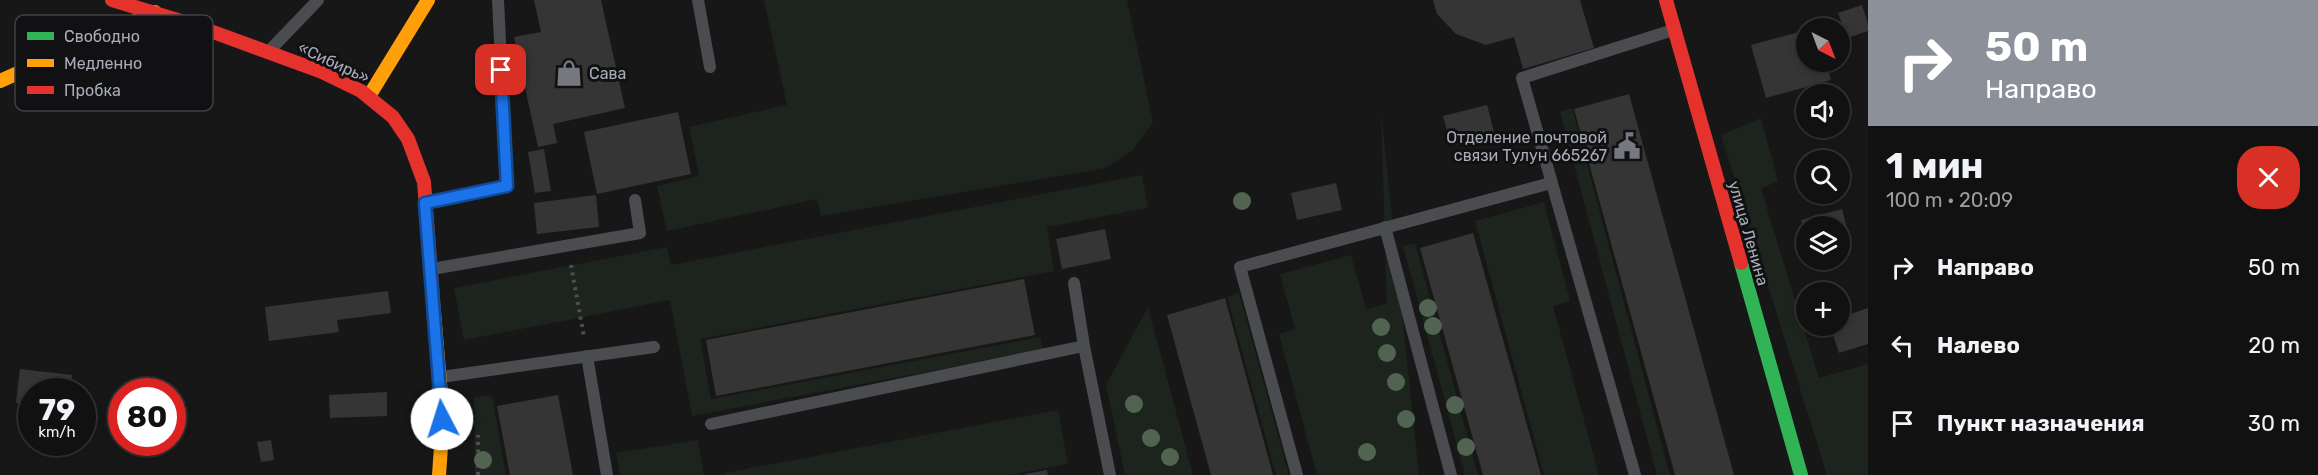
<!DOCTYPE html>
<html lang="ru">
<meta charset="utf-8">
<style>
body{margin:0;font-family:Rubik,sans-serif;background:#1a1a1a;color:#f1f3f6;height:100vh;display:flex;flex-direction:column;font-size:22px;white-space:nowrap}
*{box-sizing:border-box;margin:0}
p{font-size:20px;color:#9c9d9f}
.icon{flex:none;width:33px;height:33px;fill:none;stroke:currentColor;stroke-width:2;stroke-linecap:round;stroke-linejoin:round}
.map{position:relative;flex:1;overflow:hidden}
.sheet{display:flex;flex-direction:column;background:#111;width:450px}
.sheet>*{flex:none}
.banner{background:#8c9099;color:#fff;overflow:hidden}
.needle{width:39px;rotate:138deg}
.tools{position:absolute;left:1796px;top:18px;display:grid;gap:12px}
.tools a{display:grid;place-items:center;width:54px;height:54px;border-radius:50%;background:#111;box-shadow:0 3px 9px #0003,0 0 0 2px #303131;font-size:30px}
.speed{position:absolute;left:18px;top:378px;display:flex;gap:12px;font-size:30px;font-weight:700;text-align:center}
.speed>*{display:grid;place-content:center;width:78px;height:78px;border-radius:50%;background:#111;box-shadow:0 3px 9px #0003,0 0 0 2px #303131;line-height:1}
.speed small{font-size:15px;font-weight:400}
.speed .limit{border:9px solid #d22;background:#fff;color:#111}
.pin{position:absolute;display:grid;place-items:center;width:51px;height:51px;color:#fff;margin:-26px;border-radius:12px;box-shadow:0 3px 9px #0006}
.me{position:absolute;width:66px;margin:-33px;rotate:355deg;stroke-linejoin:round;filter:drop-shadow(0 0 4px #0008)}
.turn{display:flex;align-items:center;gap:21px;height:126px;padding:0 18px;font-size:27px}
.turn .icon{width:78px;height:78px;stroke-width:2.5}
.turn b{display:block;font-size:42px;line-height:51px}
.round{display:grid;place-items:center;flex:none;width:63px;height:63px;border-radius:24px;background:#1a1a1a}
.overview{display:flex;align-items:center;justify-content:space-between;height:102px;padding:0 18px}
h1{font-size:36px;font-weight:700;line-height:45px}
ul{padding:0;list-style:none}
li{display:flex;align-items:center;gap:18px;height:78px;padding:0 18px}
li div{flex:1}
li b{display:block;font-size:22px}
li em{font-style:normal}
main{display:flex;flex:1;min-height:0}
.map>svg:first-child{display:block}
.green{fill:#1d241e}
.building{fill:#353536}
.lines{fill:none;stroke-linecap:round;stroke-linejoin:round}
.path{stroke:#4d4e52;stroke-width:4;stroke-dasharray:3 4.5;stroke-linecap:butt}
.lane{stroke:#4b4c50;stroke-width:12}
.fast{stroke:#30b455;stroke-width:14}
.slow{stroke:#ff9f0a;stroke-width:14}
.jam{stroke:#e5322d;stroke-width:14}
.tree{fill:#506451}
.route-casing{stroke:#114b97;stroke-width:15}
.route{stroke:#1a73e8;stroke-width:10}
.labels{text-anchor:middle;stroke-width:6;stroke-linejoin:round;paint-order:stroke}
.street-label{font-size:16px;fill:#a8adb8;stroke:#111113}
.poi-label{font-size:16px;fill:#a8adb8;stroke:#111113;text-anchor:start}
.key{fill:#111113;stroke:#3e4045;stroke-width:1.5}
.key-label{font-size:16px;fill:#a8adb8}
</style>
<main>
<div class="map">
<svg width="1868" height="475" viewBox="0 0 1868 475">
<rect width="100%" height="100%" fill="#171717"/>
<path class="green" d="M764,0H1127L1153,122L1133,150L1106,168L821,216L817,199L667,231L657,186L699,176L689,127L787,105Z
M1572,108L1670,475H1657L1560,112Z
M1381,111L1419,475H1317L1279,334L1295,329L1280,274L1351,255L1366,309L1387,304Z
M1761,118L1778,181L1761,189L1819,378L1868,364V475H1827L1721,135Z
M1142,175L1148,208L1047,227L1054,271L700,339L711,399L1040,337L1043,350L692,416L670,300L464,340L454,288L667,247L671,265Z
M1544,202L1570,301L1553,306L1599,475H1544L1475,221Z
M1415,243L1478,475H1465L1403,246Z
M1239,293L1289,475H1276L1227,297Z
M1148,307L1193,475H1125L1106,385Z
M492,395L506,475H475L474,397Z
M1058,410L1068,464L1010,475H725V473Z
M698,440L704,475H620L616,453Z"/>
<path class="building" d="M534,0H601L625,108L553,124L557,143L538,147L514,37L541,32Z
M1433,0H1580L1594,48L1523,69L1514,37L1486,45L1456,34L1437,14Z
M1862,5L1868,24V31L1847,38L1838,13Z
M1806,30V62H1826L1831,80L1766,98L1751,45Z
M1629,94L1734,475H1675L1574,109Z
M1487,105L1495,136L1451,146L1443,116Z
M678,112L691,174L597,194L584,132Z
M544,149L551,191L535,193L528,152Z
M1336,183L1342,210L1297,220L1291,193Z
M596,195L599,227L537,234L534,203Z
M1842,209L1848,233L1839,236V226H1806L1805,236L1801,220Z
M1105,229L1111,259L1062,269L1056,239Z
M1473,233L1541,475H1483L1420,248Z
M1024,279L1035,335L716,396L706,340Z
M388,291L391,313L337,320L339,332L269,341L265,307Z
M1225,298L1246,376L1273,475H1211L1167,315Z
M1868,308V344L1839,353L1830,326H1839V318Z
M20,369L72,375L70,392H32V405L16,403Z
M387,392V416L330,418L329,395Z
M558,395L573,475H510L497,406Z
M271,440L274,460L261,462L257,442Z
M1047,470L1048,475H1025V474Z"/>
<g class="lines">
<path class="path" d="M571,265L584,337
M478,475V435"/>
<path class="lane" d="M698,0L710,67
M271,49L318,0
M427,203L507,186L498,0
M1385,227L1451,475
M432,269L640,233L635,200
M1074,283L1084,346L1110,475
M587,356L607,475
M441,377L654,347
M711,424L1084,346
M1297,475L1240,267L1551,183
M1635,475L1522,78L1673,30"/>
<path class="fast" d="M1741,263L1801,475"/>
<path class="slow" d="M0,81L155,12
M369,96L428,0
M434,312L443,419L439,475"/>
<path class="jam" d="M112,0L194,25L322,72L361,91L393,117L408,139L424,182L434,312
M1666,0L1741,263"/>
</g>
<g class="tree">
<circle cx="1242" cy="201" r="9"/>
<circle cx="1428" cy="308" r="9"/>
<circle cx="1433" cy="326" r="9"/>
<circle cx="1381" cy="327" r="9"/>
<circle cx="1387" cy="353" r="9"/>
<circle cx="1396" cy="382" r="9"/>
<circle cx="1134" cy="404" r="9"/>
<circle cx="1455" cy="405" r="9"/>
<circle cx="1406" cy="419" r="9"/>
<circle cx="1151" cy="438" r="9"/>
<circle cx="1466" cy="447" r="9"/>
<circle cx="1367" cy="452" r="9"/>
<circle cx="1170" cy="457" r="9"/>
<circle cx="483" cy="460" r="9"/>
</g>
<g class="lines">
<defs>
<path id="route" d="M442,419L425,203L507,186L501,70"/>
</defs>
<use href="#route" class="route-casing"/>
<use href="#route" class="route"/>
</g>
<defs>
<symbol id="shop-bare" viewBox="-9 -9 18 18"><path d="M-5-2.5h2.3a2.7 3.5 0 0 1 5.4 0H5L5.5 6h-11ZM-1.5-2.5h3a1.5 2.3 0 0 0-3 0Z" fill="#757880" stroke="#111113" stroke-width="2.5" paint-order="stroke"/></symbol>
<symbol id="civic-bare" viewBox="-9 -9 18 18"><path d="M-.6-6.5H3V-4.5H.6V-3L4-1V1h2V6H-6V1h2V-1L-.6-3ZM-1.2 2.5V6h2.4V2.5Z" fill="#757880" stroke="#111113" stroke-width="2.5" paint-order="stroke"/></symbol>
</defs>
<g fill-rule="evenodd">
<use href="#shop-bare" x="550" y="54" width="38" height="38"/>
<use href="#civic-bare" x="1608" y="127" width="38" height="38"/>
</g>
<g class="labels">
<g class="street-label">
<text transform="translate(334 62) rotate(25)" y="6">«Сибирь»</text>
<text transform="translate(1749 233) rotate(74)" y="6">улица Ленина</text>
</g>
<g class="poi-label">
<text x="589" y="79">Сава</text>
<text x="1607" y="143" text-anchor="end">Отделение почтовой<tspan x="1607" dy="18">связи Тулун 665267</tspan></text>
</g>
</g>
<rect x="15" y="15" width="198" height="96" rx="9" class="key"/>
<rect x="27" y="32" width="27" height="8" fill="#30b455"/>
<rect x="27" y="59" width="27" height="8" fill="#ff9f0a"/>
<rect x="27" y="86" width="27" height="8" fill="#e5322d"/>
<g class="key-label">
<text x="64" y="42">Свободно</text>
<text x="64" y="69">Медленно</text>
<text x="64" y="96">Пробка</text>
</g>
</svg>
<div class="tools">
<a><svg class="needle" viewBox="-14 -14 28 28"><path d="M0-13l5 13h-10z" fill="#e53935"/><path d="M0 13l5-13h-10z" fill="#9c9d9f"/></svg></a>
<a><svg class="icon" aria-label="sound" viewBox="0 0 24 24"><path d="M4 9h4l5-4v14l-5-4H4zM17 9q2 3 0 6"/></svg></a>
<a><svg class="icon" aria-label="search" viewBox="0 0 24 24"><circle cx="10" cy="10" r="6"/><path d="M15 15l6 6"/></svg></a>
<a><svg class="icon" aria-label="layers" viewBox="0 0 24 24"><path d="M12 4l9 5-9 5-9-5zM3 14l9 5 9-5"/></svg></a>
<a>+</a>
</div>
<div class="speed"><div>79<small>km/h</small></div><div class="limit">80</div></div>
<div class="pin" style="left:501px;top:70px;background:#d93025"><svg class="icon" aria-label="arrive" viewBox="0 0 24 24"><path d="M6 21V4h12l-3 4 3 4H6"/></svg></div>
<svg class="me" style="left:442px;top:419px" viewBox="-20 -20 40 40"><circle r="19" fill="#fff"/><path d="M0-13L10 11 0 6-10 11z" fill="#1a73e8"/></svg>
</div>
<section class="sheet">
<div class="banner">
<div class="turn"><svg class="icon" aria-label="right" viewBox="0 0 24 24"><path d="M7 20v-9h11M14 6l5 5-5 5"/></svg><div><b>50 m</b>Направо</div></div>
</div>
<div class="overview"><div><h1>1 мин</h1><p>100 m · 20:09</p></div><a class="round" style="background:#d93025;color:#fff"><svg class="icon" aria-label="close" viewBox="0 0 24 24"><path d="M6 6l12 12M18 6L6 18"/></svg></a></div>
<ul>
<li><svg class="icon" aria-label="right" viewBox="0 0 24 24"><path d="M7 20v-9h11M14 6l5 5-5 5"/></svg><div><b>Направо</b></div><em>50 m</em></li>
<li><svg class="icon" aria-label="left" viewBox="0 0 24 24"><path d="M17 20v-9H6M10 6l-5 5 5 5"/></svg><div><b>Налево</b></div><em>20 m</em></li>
<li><svg class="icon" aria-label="arrive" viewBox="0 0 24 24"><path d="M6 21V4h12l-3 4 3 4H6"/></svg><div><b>Пункт назначения</b></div><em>30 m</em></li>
</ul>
</section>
</main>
